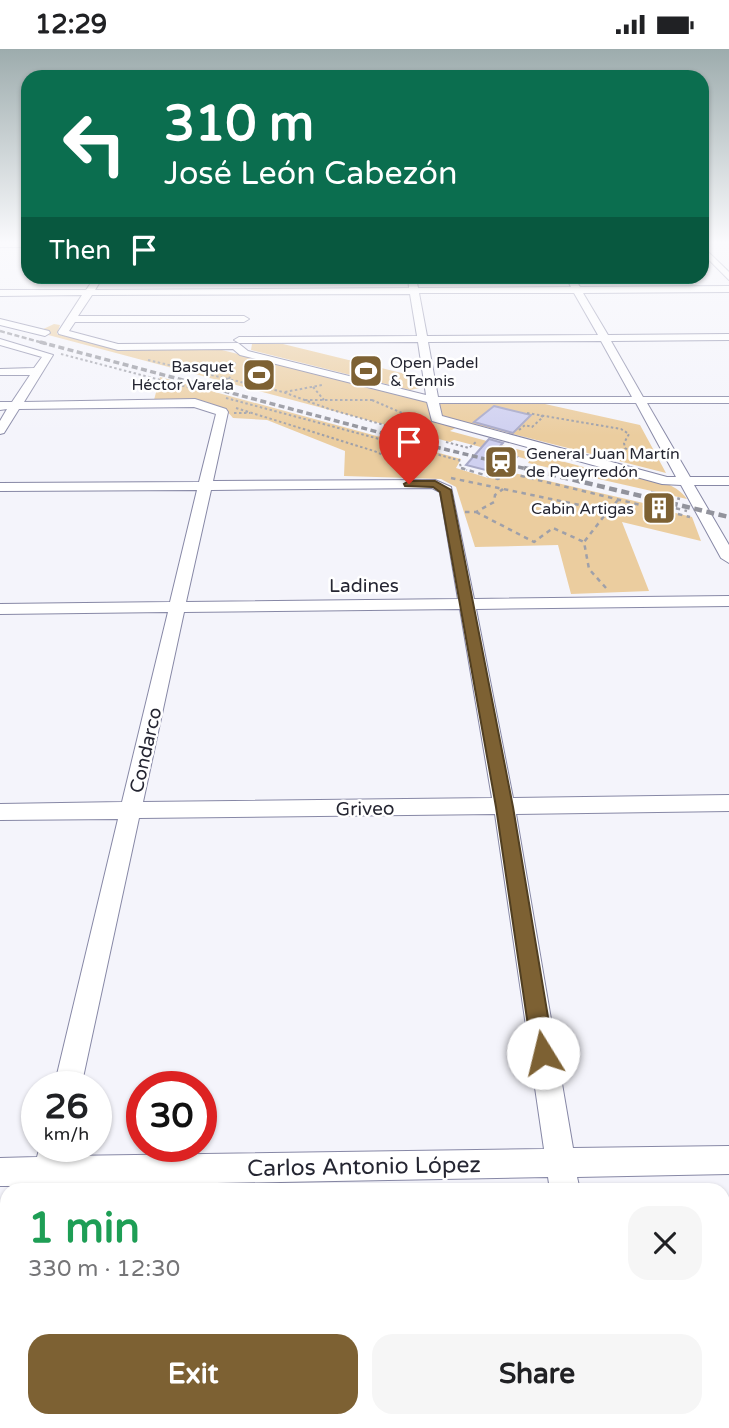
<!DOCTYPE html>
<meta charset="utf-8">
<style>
body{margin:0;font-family:"Varela Round",sans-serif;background:#f6f6f6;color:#202124;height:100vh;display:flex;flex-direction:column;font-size:26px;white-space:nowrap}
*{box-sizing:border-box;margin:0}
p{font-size:23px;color:#757577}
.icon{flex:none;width:38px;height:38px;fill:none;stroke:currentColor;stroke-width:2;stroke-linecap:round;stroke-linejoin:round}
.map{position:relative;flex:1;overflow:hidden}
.sheet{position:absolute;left:0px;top:1134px;width:730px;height:245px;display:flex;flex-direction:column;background:#fff;border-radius:21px 21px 0 0;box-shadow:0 2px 5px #0004}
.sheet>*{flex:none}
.guide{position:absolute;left:21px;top:21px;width:688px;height:214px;border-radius:21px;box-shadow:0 2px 5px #0004;background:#0b6e4f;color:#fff;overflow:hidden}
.speed{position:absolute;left:21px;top:1022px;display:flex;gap:14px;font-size:35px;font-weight:700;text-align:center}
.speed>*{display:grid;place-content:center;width:91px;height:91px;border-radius:50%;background:#fff;box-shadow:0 2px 5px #0004;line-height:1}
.speed small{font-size:18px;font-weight:400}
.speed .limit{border:10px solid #d22;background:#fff;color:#111}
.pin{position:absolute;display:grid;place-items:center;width:60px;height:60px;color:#fff;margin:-72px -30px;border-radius:50% 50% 50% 0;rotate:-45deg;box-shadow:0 0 7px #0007}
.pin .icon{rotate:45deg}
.me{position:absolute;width:77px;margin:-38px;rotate:351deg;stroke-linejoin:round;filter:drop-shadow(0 0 5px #0008)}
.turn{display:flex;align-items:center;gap:24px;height:147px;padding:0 28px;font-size:32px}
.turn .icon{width:91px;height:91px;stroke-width:2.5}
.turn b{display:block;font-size:49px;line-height:60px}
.then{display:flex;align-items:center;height:66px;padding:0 28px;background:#0003;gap:14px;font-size:26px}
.round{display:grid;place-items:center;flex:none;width:74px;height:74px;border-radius:21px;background:#f6f6f6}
.head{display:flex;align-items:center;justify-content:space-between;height:119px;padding:0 28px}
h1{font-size:42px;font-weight:800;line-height:52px;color:#1e9e55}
.button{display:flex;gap:14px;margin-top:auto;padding:14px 28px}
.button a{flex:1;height:80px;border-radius:21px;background:#7d6133;color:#fff;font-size:28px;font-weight:800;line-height:80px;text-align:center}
.button a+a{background:#f6f6f6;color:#202124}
.status{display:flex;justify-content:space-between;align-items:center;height:49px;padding:0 35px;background:#fff;direction:ltr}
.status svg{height:19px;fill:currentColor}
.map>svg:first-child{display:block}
.green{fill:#ebcd9f}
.building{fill:#cfd0f0;stroke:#a9aac9;stroke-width:2}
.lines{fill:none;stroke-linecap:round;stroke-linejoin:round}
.minor-casing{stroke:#8788a6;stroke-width:2}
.path-far1{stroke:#9fa0a9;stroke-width:2;stroke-dasharray:2.5 2.5;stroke-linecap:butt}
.path{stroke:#9fa0a9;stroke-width:2.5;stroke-dasharray:4.5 4.5;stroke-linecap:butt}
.minor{fill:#fff;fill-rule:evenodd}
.rail-far2{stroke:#92939c;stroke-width:2.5;stroke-dasharray:5 2.5;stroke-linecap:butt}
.rail-far1{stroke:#92939c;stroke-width:3.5;stroke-dasharray:6 3.5;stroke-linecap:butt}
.rail{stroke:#92939c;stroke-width:4.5;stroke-dasharray:8 4.5;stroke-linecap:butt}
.route{fill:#7d6133;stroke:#513f21;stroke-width:2}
.labels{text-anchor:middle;stroke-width:5;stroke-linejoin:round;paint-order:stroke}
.far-poi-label{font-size:16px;fill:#252632;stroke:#fff;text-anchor:start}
.street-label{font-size:19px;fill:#252632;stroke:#fff}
.near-street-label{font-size:23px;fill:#252632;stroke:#fff}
</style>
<div class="status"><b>12:29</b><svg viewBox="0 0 49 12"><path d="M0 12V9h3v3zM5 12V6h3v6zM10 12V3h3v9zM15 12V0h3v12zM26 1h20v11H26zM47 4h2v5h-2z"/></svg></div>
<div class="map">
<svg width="729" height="1379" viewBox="0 0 729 1379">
<rect width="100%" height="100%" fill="#f4f4fb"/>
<path class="green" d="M54,275L60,276L57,285L117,300L214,299L420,350L429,355L432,369L457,378L450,382L617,427C637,424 676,432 687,450L528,414L530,411L454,391L450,393L37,283Z
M252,295H283L418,328L420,339L410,341L251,301Z
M160,328L461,410L456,419L488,429L514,424L652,456L655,459L692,468L701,492L622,473L649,542L571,545L558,496L475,498L456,438L441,430L344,427L345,402L267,371L233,369C218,348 177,353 154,351Z
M438,354L545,355L640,376L666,424L442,367Z"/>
<path class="building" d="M494,357L506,360L531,366L513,384L474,373Z
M489,390L503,394L495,402L517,408L501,425L466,416Z"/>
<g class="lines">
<defs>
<path id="minor" d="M0,194H28V198H0Z
M702,197L729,223V231L702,204Z
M95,228H103L95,241L409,239L408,228H416L418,239L571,238L566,228H574L580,238L729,237V243L583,244L608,286L729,285V291L611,292L643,348H729V354H647L690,428H729V436H694L729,496V514L721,509L681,436L662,435L432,372L427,353L240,306L233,300L118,301L59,285L58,283L82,246L0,247V241H86ZM419,244H574L598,286L427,287ZM410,245L417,287L239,288L234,291L239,294L418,293L426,346L248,302L238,294L118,295L69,282L75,273H244L249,270L244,267H78L92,246ZM601,292L632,348H438L428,293ZM439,354H636L676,428H667L442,367Z
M0,270L49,282L50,284L45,287L0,276Z
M0,290L53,306L24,353L195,350L226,360L228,363L213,432L435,431L451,438L474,550L729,547V557L476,560L513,749L729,746V762L516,765L573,1099L729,1097V1125L577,1128L580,1141H550L548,1128L59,1137L58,1141H28L29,1137H0V1109L37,1108L40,1097H68L66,1107L544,1100L495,765L139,769L81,1038H54L118,770L0,771V755L122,753L168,563L0,565V555L170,553L197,441L0,442V434L199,433L216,365L194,358L19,360L4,384L0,385V372L7,360L0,361V353H12L30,326H0V320L34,319L42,308L0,296ZM432,439L440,443L458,550L186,553L211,441ZM460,560L492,749L143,753L184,563Z
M7,1285V1346L0,1349V1287Z
M589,1372H623L624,1379H590Z"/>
</defs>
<use href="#minor" class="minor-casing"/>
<path class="path-far1" d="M61,305L195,340
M148,311L283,343L329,360L391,378L417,380L427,374
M229,330L236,312
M313,338L324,351
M285,343L322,336
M226,349L458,411
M305,351H374
M372,351L425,374
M236,359L374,402L417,421
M234,364H250
M527,364L621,380L629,385L624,394L625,399L634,405L656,410
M519,381L525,376L532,378L543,368L539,365
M446,393L469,399L476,393
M459,410L461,419L467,421"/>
<path class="path" d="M413,419L420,422
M461,419L498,430L509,424L690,468
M451,429L608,462L620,449
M651,443L680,450
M667,457L687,462
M465,463H476L494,453L495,446L503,440
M476,463L534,493L553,479L584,493
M606,539L589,520L584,493L608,462"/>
<use href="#minor" class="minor"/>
<path class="rail-far2" d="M0,282L47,295"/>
<path class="rail-far1" d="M40,293L419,394L531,421"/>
<path class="rail" d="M524,419L729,468"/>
</g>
<linearGradient id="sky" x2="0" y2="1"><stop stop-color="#9dacad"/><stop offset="0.5" stop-color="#fafafd"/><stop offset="1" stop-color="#fafafd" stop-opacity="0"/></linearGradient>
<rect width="729" height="387" fill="url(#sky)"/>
<path class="route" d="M409,432H435L451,441L513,758L554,1004L550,1012L543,1015L535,1012L532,1004L496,758L440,443L433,438L405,437L404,435Z"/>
<defs>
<symbol id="stadium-square" viewBox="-11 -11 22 22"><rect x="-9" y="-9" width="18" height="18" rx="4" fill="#7d6133" stroke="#fff"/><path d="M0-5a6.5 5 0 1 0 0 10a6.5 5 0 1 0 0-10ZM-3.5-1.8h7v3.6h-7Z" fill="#fff"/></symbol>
<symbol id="station-square" viewBox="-11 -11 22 22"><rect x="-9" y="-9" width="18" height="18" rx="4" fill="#7d6133" stroke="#fff"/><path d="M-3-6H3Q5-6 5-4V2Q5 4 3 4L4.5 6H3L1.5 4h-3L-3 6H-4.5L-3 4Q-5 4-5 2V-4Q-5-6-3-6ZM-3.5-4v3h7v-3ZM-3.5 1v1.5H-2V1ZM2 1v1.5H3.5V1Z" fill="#fff"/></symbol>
<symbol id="building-square" viewBox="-11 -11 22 22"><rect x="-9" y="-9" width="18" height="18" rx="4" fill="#7d6133" stroke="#fff"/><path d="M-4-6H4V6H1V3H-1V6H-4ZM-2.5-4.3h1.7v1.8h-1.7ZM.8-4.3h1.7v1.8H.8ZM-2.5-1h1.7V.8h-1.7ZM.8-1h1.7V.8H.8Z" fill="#fff"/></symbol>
</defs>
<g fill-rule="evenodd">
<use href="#stadium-square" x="347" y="303" width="38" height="38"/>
<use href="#stadium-square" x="240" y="307" width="38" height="38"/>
<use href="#station-square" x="482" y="394" width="38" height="38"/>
<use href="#building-square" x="640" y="440" width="38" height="38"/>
</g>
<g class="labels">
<g class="far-poi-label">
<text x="390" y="319">Open Padel<tspan x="390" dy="18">&amp; Tennis</tspan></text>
<text x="234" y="323" text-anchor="end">Basquet<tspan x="234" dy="18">Héctor Varela</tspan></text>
<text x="526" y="410">General Juan Martín<tspan x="526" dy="18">de Pueyrredón</tspan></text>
<text x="634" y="465" text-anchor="end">Cabin Artigas</text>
</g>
<g class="street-label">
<text x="364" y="543">Ladines</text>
<text transform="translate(145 701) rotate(-77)" y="7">Condarco</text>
<text transform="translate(365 759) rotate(-1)" y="7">Griveo</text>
</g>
<g class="near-street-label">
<text transform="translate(364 1117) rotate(-1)" y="8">Carlos Antonio López</text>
</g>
</g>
</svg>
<div class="speed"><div>26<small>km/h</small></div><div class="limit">30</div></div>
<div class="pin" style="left:409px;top:435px;background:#d93025"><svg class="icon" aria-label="arrive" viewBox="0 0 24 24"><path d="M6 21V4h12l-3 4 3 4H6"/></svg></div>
<svg class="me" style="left:543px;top:1004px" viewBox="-20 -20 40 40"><circle r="19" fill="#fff"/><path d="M0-13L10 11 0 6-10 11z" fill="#7d6133"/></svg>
<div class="guide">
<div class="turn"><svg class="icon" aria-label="left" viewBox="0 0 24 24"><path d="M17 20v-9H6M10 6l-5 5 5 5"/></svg><div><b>310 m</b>José León Cabezón</div></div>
<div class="then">Then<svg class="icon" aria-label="arrive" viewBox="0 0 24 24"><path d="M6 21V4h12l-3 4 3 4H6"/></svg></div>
</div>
<section class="sheet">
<div class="head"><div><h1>1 min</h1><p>330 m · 12:30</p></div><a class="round"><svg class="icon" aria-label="close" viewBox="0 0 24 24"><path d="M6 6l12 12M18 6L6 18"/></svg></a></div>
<div class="button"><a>Exit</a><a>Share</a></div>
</section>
</div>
